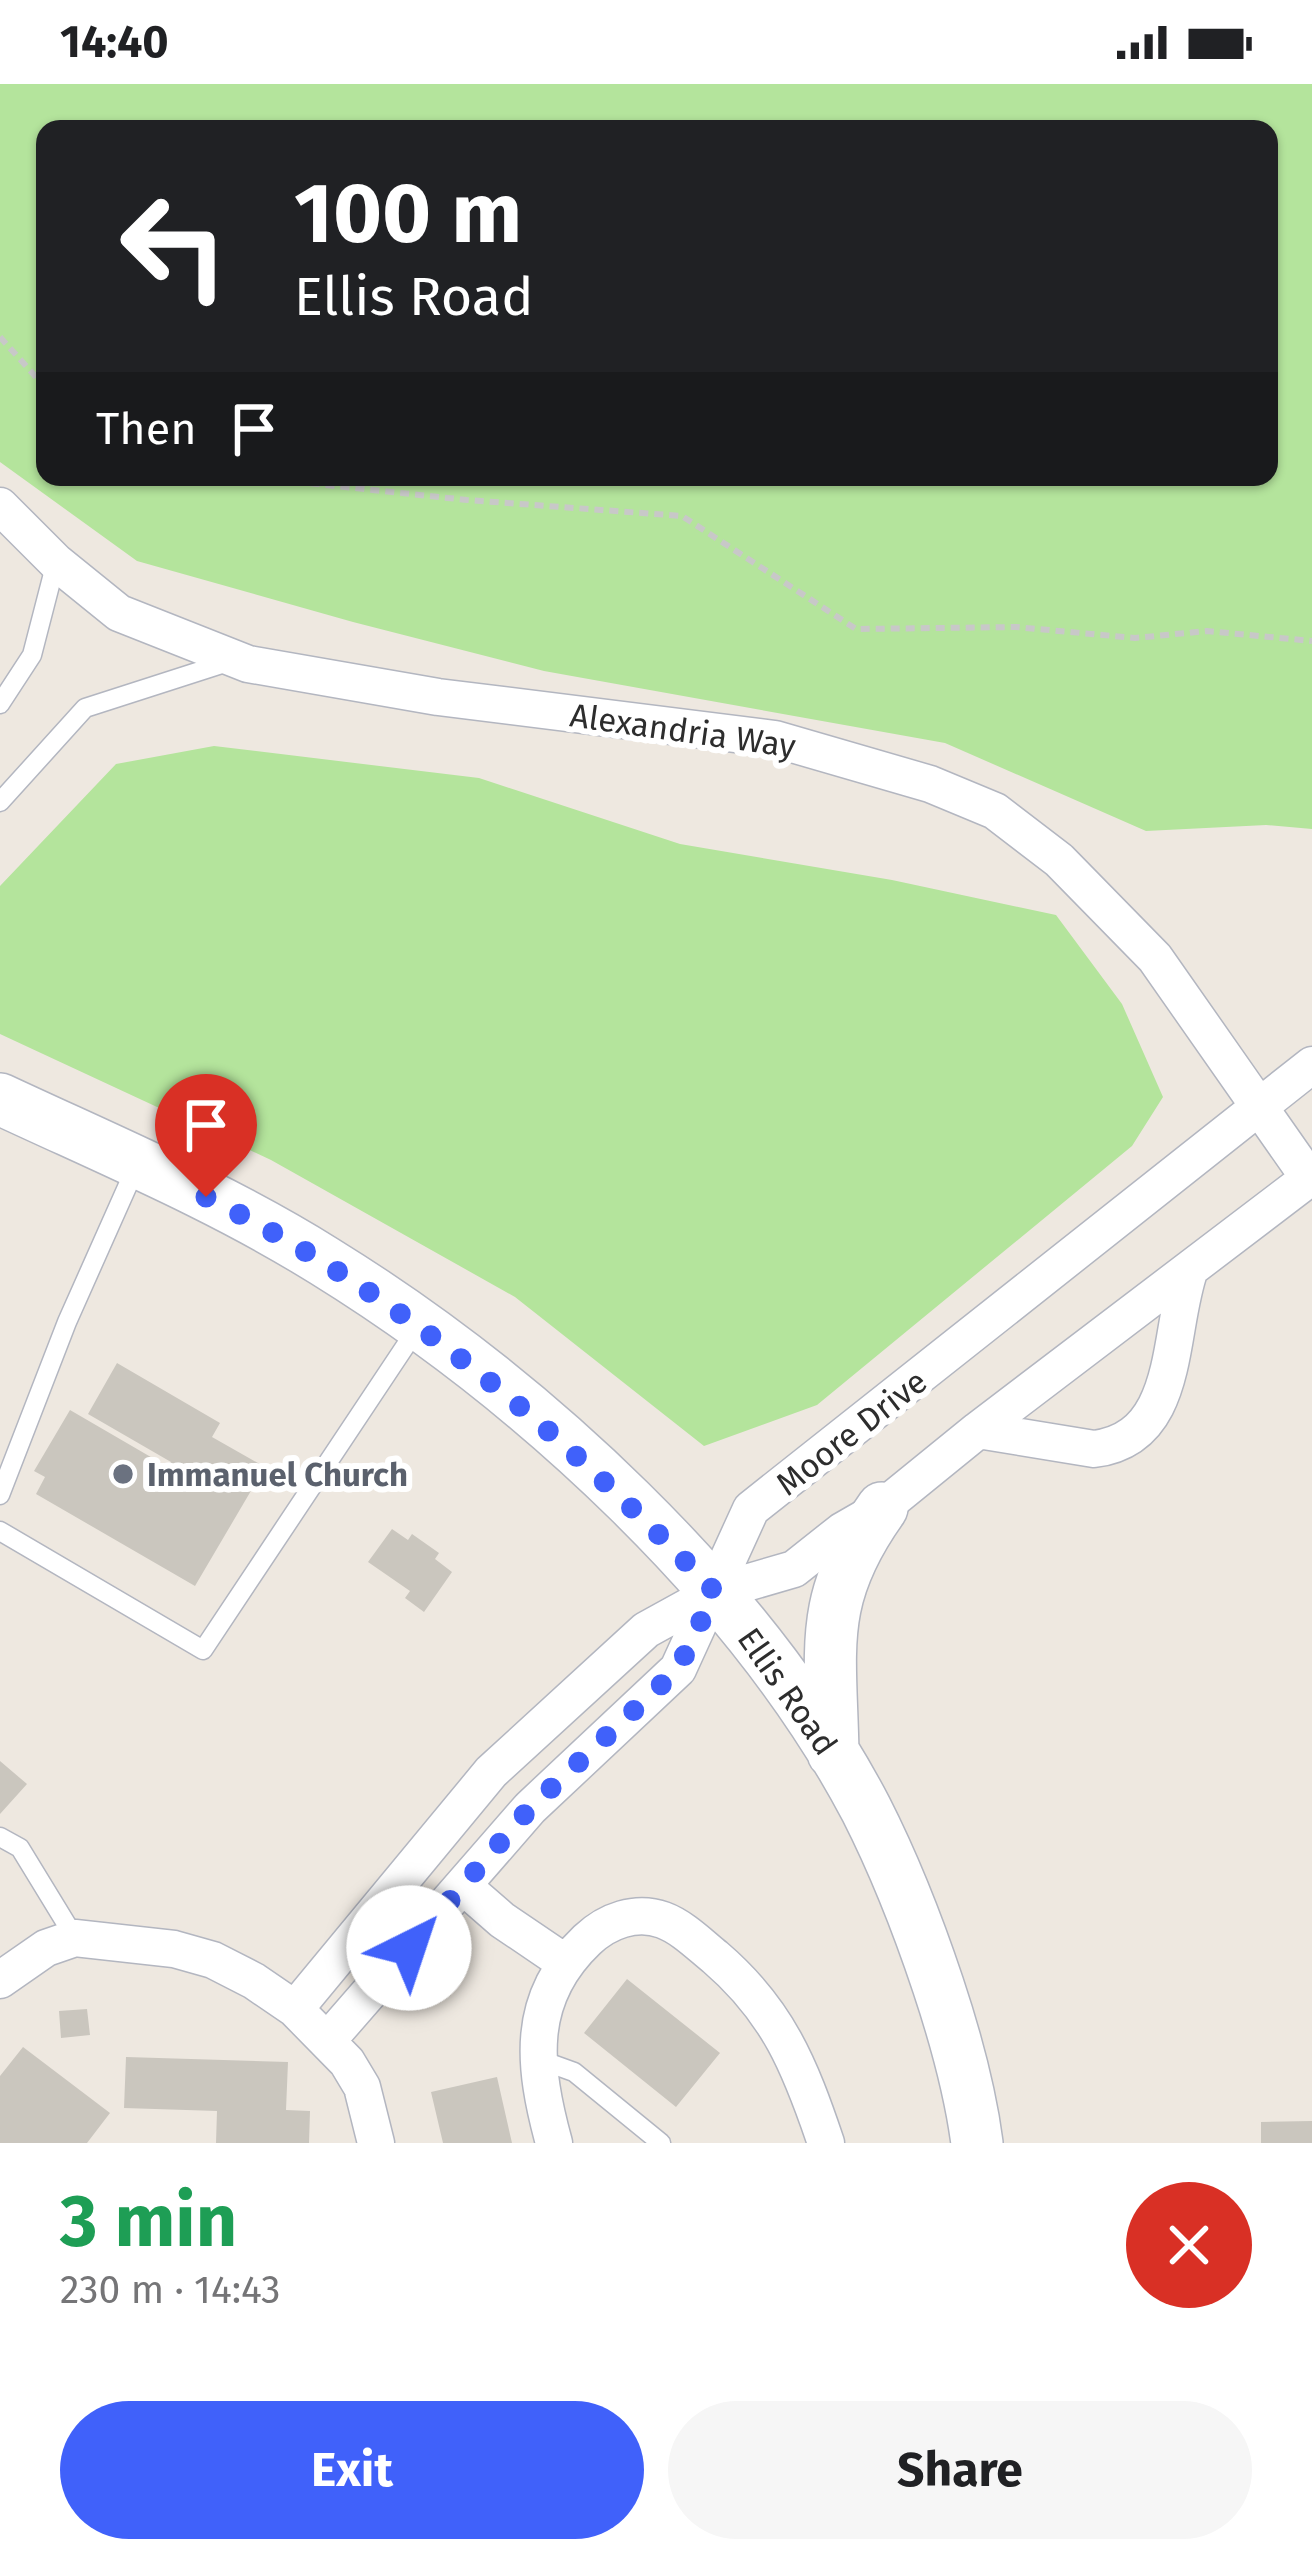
<!DOCTYPE html>
<meta charset="utf-8">
<style>
body{margin:0;font-family:"Fira Sans",sans-serif;background:#f6f6f6;color:#202124;height:100vh;display:flex;flex-direction:column;font-size:45px;white-space:nowrap}
*{box-sizing:border-box;margin:0}
p{font-size:39px;color:#757577}
.icon{flex:none;width:66px;height:66px;fill:none;stroke:currentColor;stroke-width:2;stroke-linecap:round;stroke-linejoin:round}
.map{position:relative;height:2059px;overflow:hidden}
.sheet{display:flex;flex-direction:column;background:#fff;flex:1}
.sheet>*{flex:none}
.guide{position:absolute;left:36px;top:36px;width:1242px;height:366px;border-radius:24px;box-shadow:0 3px 9px #0004;background:#202124;color:#fff;overflow:hidden}
.pin{position:absolute;display:grid;place-items:center;width:102px;height:102px;color:#fff;margin:-123px -51px;border-radius:50% 50% 50% 0;rotate:-45deg;box-shadow:0 0 12px #0007}
.pin .icon{rotate:45deg}
.me{position:absolute;width:132px;margin:-66px;rotate:41deg;stroke-linejoin:round;filter:drop-shadow(0 0 9px #0008)}
.turn{display:flex;align-items:center;gap:42px;height:252px;padding:0 60px;font-size:54px}
.turn .icon{width:156px;height:156px;stroke-width:2.5}
.turn b{display:block;font-size:84px;line-height:102px}
.then{display:flex;align-items:center;height:114px;padding:0 60px;background:#0003;gap:24px;font-size:45px}
.round{display:grid;place-items:center;flex:none;width:126px;height:126px;border-radius:63px;background:#f6f6f6}
.summary{display:flex;align-items:center;justify-content:space-between;height:204px;padding:0 60px}
h1{font-size:72px;font-weight:700;line-height:90px;color:#1e9e55}
.cta{display:flex;gap:24px;margin-top:auto;padding:24px 60px}
.cta a{flex:1;height:138px;border-radius:72px;background:#4061fa;color:#fff;font-size:48px;font-weight:700;line-height:138px;text-align:center}
.cta a+a{background:#f6f6f6;color:#202124}
.status{display:flex;justify-content:space-between;align-items:center;height:84px;padding:0 60px;background:#fff;direction:ltr}
.status svg{height:33px;fill:currentColor}
.map>svg:first-child{display:block}
.green{fill:#b4e49c;fill-rule:evenodd}
.building{fill:#cac6be}
.lines{fill:none;stroke-linecap:round;stroke-linejoin:round}
.service-casing{stroke:#b3b6c0;stroke-width:21}
.minor-casing{stroke:#b3b6c0;stroke-width:39}
.secondary-casing{stroke:#b3b6c0;stroke-width:54}
.path{stroke:#c8c8c8;stroke-width:6;stroke-dasharray:9 6;stroke-linecap:butt}
.service{stroke:#fff;stroke-width:18}
.minor{stroke:#fff;stroke-width:36}
.secondary{stroke:#fff;stroke-width:51}
.route{stroke:#4061fa;stroke-width:21;stroke-dasharray:0 37.8}
.worship-dot{fill:#6b7280;stroke:#fff;stroke-width:4.5}
.labels{text-anchor:middle;stroke-width:12;stroke-linejoin:round;paint-order:stroke}
.street-label{font-size:33px;fill:#2d2d2d;stroke:#fff}
.worship-label{font-size:33px;font-weight:bold;fill:#5b616d;stroke:#fff;text-anchor:start}
</style>
<div class="status"><b>14:40</b><svg viewBox="0 0 49 12"><path d="M0 12V9h3v3zM5 12V6h3v6zM10 12V3h3v9zM15 12V0h3v12zM26 1h20v11H26zM47 4h2v5h-2z"/></svg></div>
<div class="map">
<svg width="1312" height="2059" viewBox="0 0 1312 2059">
<rect width="100%" height="100%" fill="#eee8e0"/>
<path class="green" d="M0,0H1312V745L1266,741L1146,747L945,659L544,587L353,538L137,477L0,378ZM1269,45V393H45V45Z
M214,662L479,694L680,760L892,796L1056,831L1122,920L1163,1013L1132,1062L817,1321L704,1362L515,1213L271,1076L0,950V802L116,680Z"/>
<path class="building" d="M117,1279L220,1339L212,1353L265,1383L195,1502L36,1410L45,1393L34,1387L70,1326L168,1383L171,1378L88,1330Z
M392,1445L408,1456L412,1450L439,1469L435,1475L452,1488L424,1528L405,1514L410,1507L368,1478Z
M0,1677L27,1700L0,1730Z
M627,1895L720,1969L676,2023L584,1949Z
M87,1925L90,1951L61,1954L59,1927Z
M23,1963L110,2029L87,2059H0V1992Z
M126,1973L288,1978L286,2026L310,2027L309,2059H216L217,2027L124,2024Z
M497,1993L512,2059H443L431,2008Z
M1312,2037V2059H1261V2038Z"/>
<g class="lines">
<defs>
<path id="service" d="M0,620L32,571L56,478
M0,718L85,624L228,578
M0,1411L67,1238L136,1083
M0,1447L203,1566L416,1246
M0,1753L20,1764L75,1854
M538,1975L574,1988L661,2059"/>
<path id="minor" d="M0,422L56,478L119,529L248,580L438,613L775,655L930,700L995,727L1059,776L1155,874L1309,1094
M978,1346L1094,1365C1182,1354 1167,1248 1190,1185
M463,1802L502,1836L564,1878
M0,1896L46,1864L75,1854L174,1865L213,1876L254,1897L295,1925L347,1978L362,2003L376,2059
M295,1925L491,1688L646,1546L715,1508L794,1485L842,1447L882,1424L978,1346L1312,1092
M327,1957L530,1724L678,1585L751,1425L1312,981
M554,2059C533,1982 525,1915 587,1856C607,1837 636,1826 663,1836C682,1843 699,1860 715,1873C778,1927 800,1982 826,2059"/>
<path id="secondary" d="M0,1015C109,1066 222,1113 324,1177C531,1305 752,1508 866,1725C895,1782 918,1841 938,1901C955,1952 970,2006 977,2059
M833,1669C831,1563 817,1515 882,1424"/>
</defs>
<use href="#service" class="service-casing"/>
<use href="#minor" class="minor-casing"/>
<use href="#secondary" class="secondary-casing"/>
<path class="path" d="M0,253L45,303
M251,393L467,416L682,432L856,545L1016,543L1135,554L1207,547L1312,557"/>
<use href="#service" class="service"/>
<use href="#minor" class="minor"/>
<use href="#secondary" class="secondary"/>
</g>
<g class="lines">
<path class="route" d="M206,1113C402,1210 565,1351 715,1508L678,1585L530,1724L409,1864"/>
</g>
<circle class="worship-dot" cx="123" cy="1390" r="12"/>
<g class="labels">
<g class="street-label">
<text transform="translate(683 646) rotate(8)" y="12">Alexandria Way</text>
<text transform="translate(851 1348) rotate(-38)" y="12">Moore Drive</text>
<text transform="translate(788 1607) rotate(55)" y="12">Ellis Road</text>
</g>
<g class="worship-label">
<text x="147" y="1402">Immanuel Church</text>
</g>
</g>
</svg>
<div class="pin" style="left:206px;top:1113px;background:#d93025"><svg class="icon" aria-label="arrive" viewBox="0 0 24 24"><path d="M6 21V4h12l-3 4 3 4H6"/></svg></div>
<svg class="me" style="left:409px;top:1864px" viewBox="-20 -20 40 40"><circle r="19" fill="#fff"/><path d="M0-13L10 11 0 6-10 11z" fill="#4061fa"/></svg>
<div class="guide">
<div class="turn"><svg class="icon" aria-label="left" viewBox="0 0 24 24"><path d="M17 20v-9H6M10 6l-5 5 5 5"/></svg><div><b>100 m</b>Ellis Road</div></div>
<div class="then">Then<svg class="icon" aria-label="arrive" viewBox="0 0 24 24"><path d="M6 21V4h12l-3 4 3 4H6"/></svg></div>
</div>
</div>
<section class="sheet">
<div class="summary"><div><h1>3 min</h1><p>230 m · 14:43</p></div><a class="round" style="background:#d93025;color:#fff"><svg class="icon" aria-label="close" viewBox="0 0 24 24"><path d="M6 6l12 12M18 6L6 18"/></svg></a></div>
<div class="cta"><a>Exit</a><a>Share</a></div>
</section>
